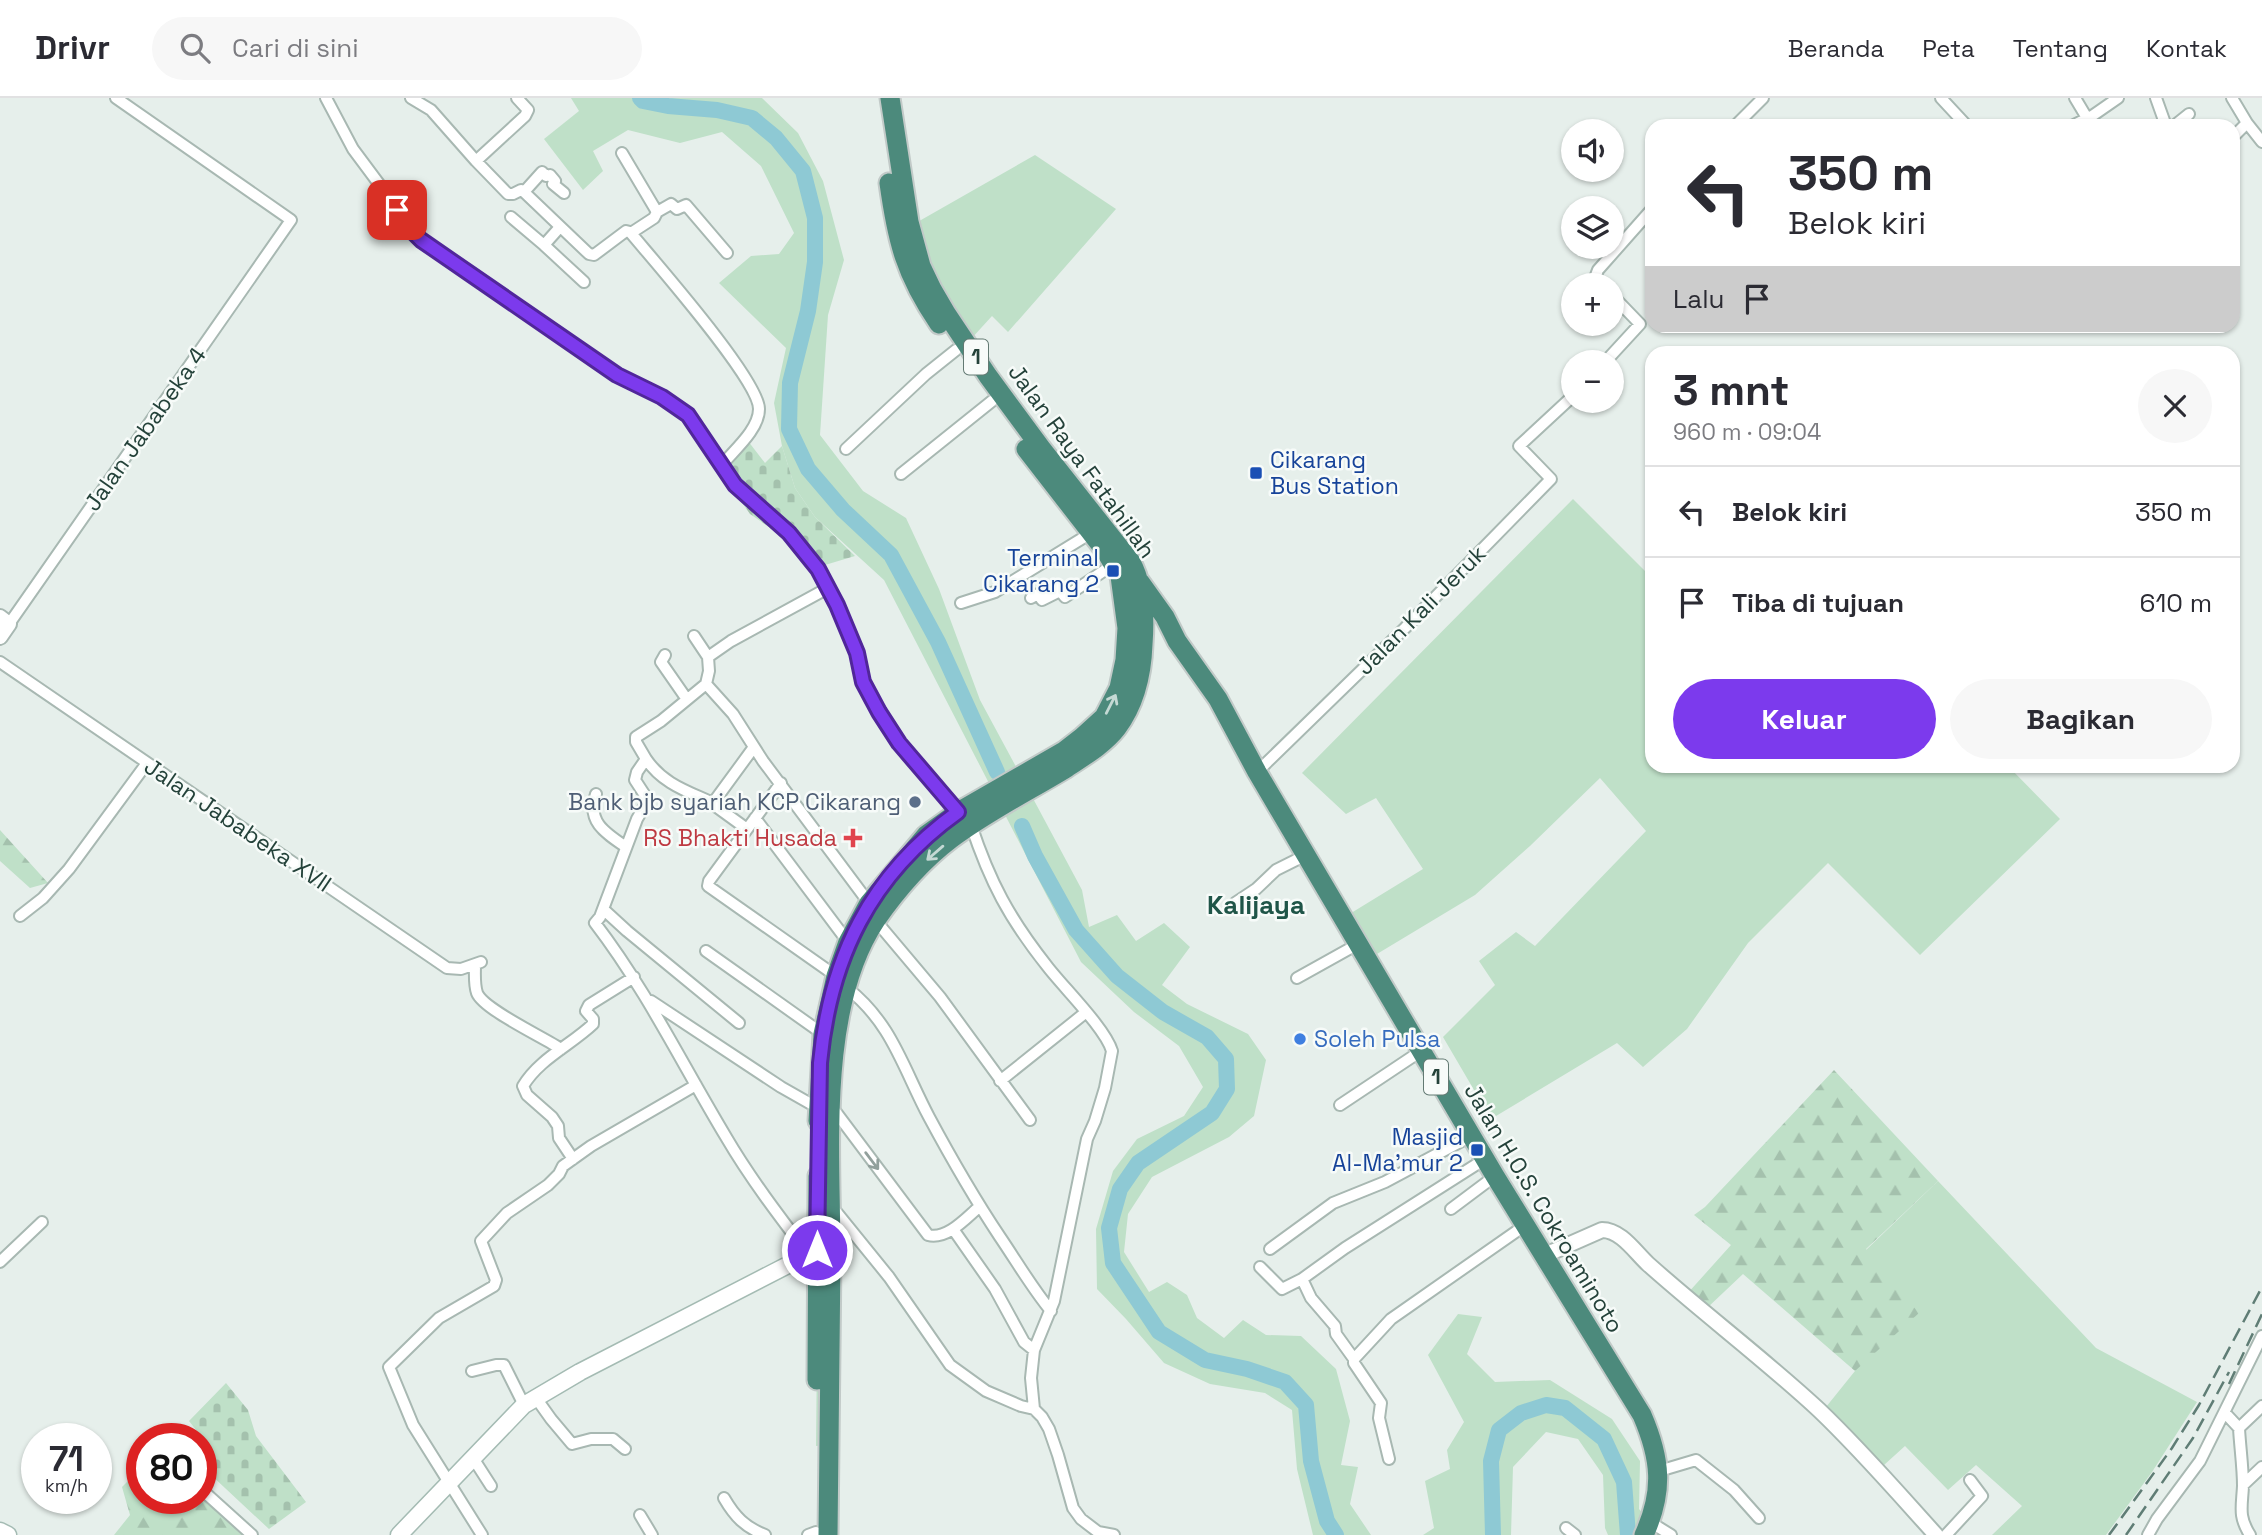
<!DOCTYPE html>
<html lang="id">
<meta charset="utf-8">
<style>
body{margin:0;font-family:"Space Grotesk",sans-serif;background:#f7f7f7;color:#2b2b33;height:100vh;display:flex;flex-direction:column;font-size:26px;white-space:nowrap}
*{box-sizing:border-box;margin:0}
p{font-size:23px;color:#7c7c81}
.icon{flex:none;width:38px;height:38px;fill:none;stroke:currentColor;stroke-width:2;stroke-linecap:round;stroke-linejoin:round}
.map{position:relative;flex:1;overflow:hidden}
.drawer{position:absolute;left:1645px;top:248px;width:595px;height:427px;display:flex;flex-direction:column;background:#fff;border-radius:21px;box-shadow:0 2px 5px #0004}
.drawer>*{flex:none}
.top-card{position:absolute;left:1645px;top:21px;width:595px;height:214px;border-radius:21px;box-shadow:0 2px 5px #0004;background:#fff;color:#2b2b33;overflow:hidden}
.controls{position:absolute;left:1561px;top:21px;display:grid;gap:14px}
.controls a{display:grid;place-items:center;width:63px;height:63px;border-radius:50%;background:#fff;box-shadow:0 2px 5px #0004;font-size:35px}
.speed{position:absolute;left:21px;top:1325px;display:flex;gap:14px;font-size:35px;font-weight:700;text-align:center}
.speed>*{display:grid;place-content:center;width:91px;height:91px;border-radius:50%;background:#fff;box-shadow:0 2px 5px #0004;line-height:1}
.speed small{font-size:18px;font-weight:400}
.speed .limit{border:10px solid #d22;background:#fff;color:#111}
.pin{position:absolute;display:grid;place-items:center;width:60px;height:60px;color:#fff;margin:-30px;border-radius:14px;box-shadow:0 4px 10px #0006}
.me{position:absolute;width:77px;margin:-38px;rotate:0deg;stroke-linejoin:round;filter:drop-shadow(0 0 5px #0008)}
.turn{display:flex;align-items:center;gap:24px;height:147px;padding:0 28px;font-size:32px}
.turn .icon{width:91px;height:91px;stroke-width:2.5}
.turn b{display:block;font-size:49px;line-height:60px}
.then{display:flex;align-items:center;height:66px;padding:0 28px;background:#0003;gap:14px;font-size:26px}
.round{display:grid;place-items:center;flex:none;width:74px;height:74px;border-radius:37px;background:#f7f7f7}
.head{display:flex;align-items:center;justify-content:space-between;height:119px;padding:0 28px}
h1{font-size:42px;font-weight:800;line-height:52px}
.cta{display:flex;gap:14px;margin-top:auto;padding:14px 28px}
.cta a{flex:1;height:80px;border-radius:42px;background:#7c3aed;color:#fff;font-size:28px;font-weight:800;line-height:80px;text-align:center}
.cta a+a{background:#f7f7f7;color:#2b2b33}
ul{padding:0;list-style:none}
li{display:flex;align-items:center;gap:21px;height:91px;padding:0 28px;border-top:2px solid #e1e1e2}
li div{flex:1}
li b{display:block;font-size:26px}
li em{font-style:normal}
header{display:flex;align-items:center;gap:42px;box-sizing:border-box;height:98px;padding:0 35px;background:#fff;border-bottom:2px solid #e1e1e2}
header strong{font-size:33px}
nav{display:flex;gap:38px;margin-inline-start:auto;font-size:24px}
.search{width:490px;height:63px;background:#f7f7f7;display:flex;align-items:center;gap:18px;box-sizing:border-box;padding:0 24px;border-radius:38px;color:#7c7c81;font-size:26px}
.map>svg:first-child{display:block}
.green{fill:#bfe0c8}
.forest{fill:url(#forest-firs)}
.cemetery{fill:url(#cemetery-stones)}
.lines{fill:none;stroke-linecap:round;stroke-linejoin:round}
.river{stroke:#8ec9d4;stroke-width:16}
.minor-casing{stroke:#a8b8b2;stroke-width:14}
.tertiary-casing{stroke:#a8b8b2;stroke-width:18}
.secondary-casing{stroke:#a4bbb3;stroke-width:19}
.trunk-casing{stroke:#c2cac8;stroke-width:23}
.minor{stroke:#fff;stroke-width:10}
.tertiary{stroke:#fff;stroke-width:14}
.secondary{stroke:#fff;stroke-width:16}
.trunk{stroke:#4c8a7c;stroke-width:19}
.rail{stroke:#5f7d75;stroke-width:2.5;stroke-dasharray:14 7;stroke-linecap:butt}
.oneway{stroke:#c4d9d4}
.oneway2{stroke:#92a09c}
.route-casing{stroke:#51269a;stroke-width:18}
.route{stroke:#7c3aed;stroke-width:12}
.transit-dot{fill:#1a4fb4;stroke:#f7fbf9;stroke-width:2.5}
.service-dot{fill:#5c6f8a;stroke:#f7fbf9;stroke-width:2.5}
.health-dot{fill:#e0444e;stroke:#f7fbf9;stroke-width:2.5}
.shop-dot{fill:#3f7fe0;stroke:#f7fbf9;stroke-width:2.5}
.labels{text-anchor:middle;stroke-width:5;stroke-linejoin:round;paint-order:stroke}
.shield{fill:#f7fbf9;stroke:#637a73;stroke-width:2}
.shield-label{font-size:21px;font-weight:bold;fill:#24423a}
.street-label{font-size:23px;fill:#24423a;stroke:#f7fbf9}
.transit-label{font-size:23px;fill:#164399;stroke:#f7fbf9;text-anchor:end}
.service-label{font-size:23px;fill:#4e5e75;stroke:#f7fbf9;text-anchor:end}
.health-label{font-size:23px;fill:#be3a42;stroke:#f7fbf9;text-anchor:end}
.shop-label{font-size:23px;fill:#366cbe;stroke:#f7fbf9;text-anchor:start}
.quarter-label{font-size:26px;font-weight:bold;fill:#1f5548;stroke:#f7fbf9}
</style>
<header>
<strong>Drivr</strong>
<div class="search"><svg class="icon" aria-label="search" viewBox="0 0 24 24"><circle cx="10" cy="10" r="6"/><path d="M15 15l6 6"/></svg>Cari di sini</div>
<nav><a>Beranda</a><a>Peta</a><a>Tentang</a><a>Kontak</a></nav>
</header>
<div class="map">
<svg width="2262" height="1437" viewBox="0 0 2262 1437">
<defs>
<pattern id="forest-firs" width="22" height="20" patternUnits="userSpaceOnUse" patternTransform="scale(1.75)"><rect width="22" height="20" fill="#bfe0c8"/><path d="M5 1l3.5 6h-7zM16 11l3.5 6h-7z" fill="#a4c1ad"/></pattern>
<pattern id="cemetery-stones" width="16" height="16" patternUnits="userSpaceOnUse" patternTransform="scale(1.75)"><rect width="16" height="16" fill="#bfe0c8"/><path d="M2 7V4a2 2 0 0 1 4 0v3zM10 15v-3a2 2 0 0 1 4 0v3z" fill="#a4c1ad"/></pattern>
</defs>
<rect width="100%" height="100%" fill="#e6efeb"/>
<path class="green" d="M571,0H762L798,35L823,83L844,162L828,217L820,337L863,393L906,420L939,491L980,602L1021,678L993,693L1001,708L1029,693L1082,792L1089,829L1117,817L1136,843L1164,825L1190,849L1162,887L1187,906L1248,936L1266,962L1254,1018L1229,1039L1152,1079L1128,1116L1124,1154L1149,1194L1167,1184L1187,1197L1197,1220L1224,1240L1243,1222L1266,1237L1301,1238L1336,1271L1350,1323L1341,1367L1358,1369L1350,1406L1371,1437H1313L1297,1371L1292,1312L1265,1295L1210,1286L1164,1265L1126,1221L1097,1191L1096,1131L1113,1073L1137,1041L1184,1018L1203,989L1179,948L1134,914L1081,864L1001,709C936,745 878,800 852,870C825,943 831,1031 831,1108C831,1188 830,1267 829,1347L816,1348L820,965C830,869 862,791 939,728C955,714 974,704 993,693L884,482L815,419L795,390L782,348L774,305L786,250L719,185L751,158L779,156L794,135L761,68L722,34L680,45L628,32L593,53L603,73L583,92L544,41L579,13Z
M1035,57L1116,111L1008,234L992,218L971,241L935,184L914,126Z
M1573,401L1652,480V668L2009,669L2060,721L1920,857L1828,765L1748,845L1687,931L1643,969L1617,945L1491,1021L1443,939L1495,887L1479,863L1516,834L1535,848L1646,733L1600,680L1530,748L1475,797L1367,862L1343,820L1423,771L1376,700L1346,716L1302,675Z
M1938,1083L2096,1250L2197,1304L2152,1374L2106,1437H1992L2022,1408L1976,1367L1948,1392L1905,1348L1884,1367L1826,1309L1855,1273L1866,1152Z
M1458,1216L1482,1219L1467,1256L1495,1284L1550,1282L1612,1321L1640,1363L1639,1411L1650,1424L1644,1437H1608L1605,1430L1603,1377L1578,1341L1546,1334L1513,1369L1511,1437H1423L1434,1430L1425,1383L1450,1371L1447,1352L1464,1324L1428,1257Z"/>
<path class="forest" d="M0,732L48,785L30,790L0,763Z
M1834,972L1938,1083L1866,1151L1919,1215L1855,1273L1743,1176L1706,1211L1687,1196L1731,1147L1694,1117L1705,1109Z
M142,1369V1400H201V1393L247,1437H114L130,1417L122,1389Z"/>
<path class="cemetery" d="M748,343L765,365L782,348L795,390L815,419L855,458L815,470L788,442L750,416L720,373Z
M226,1285L248,1312L256,1338L306,1404L269,1431L210,1376L200,1337L189,1323Z"/>
<g class="lines">
<path class="river" d="M640,0L643,3L668,8L717,12L752,20L776,40L803,73L815,120V164L808,213L790,285L789,331L808,371L843,412L891,457L938,544L997,674
M1022,728L1035,758L1076,832L1117,878L1163,914L1207,939L1226,961L1227,991L1212,1015L1138,1065L1120,1091L1109,1130L1113,1165L1159,1234L1205,1262L1247,1271L1285,1284L1306,1307L1311,1363L1327,1423L1336,1437
M1493,1437L1491,1363L1499,1332L1521,1315L1546,1307L1565,1310L1604,1341L1624,1384L1628,1437"/>
<defs>
<path id="minor" d="M326,0L353,51L391,102L413,135L617,277L662,299L688,317L735,387L789,435L818,470L844,523L859,563L863,584L879,614L899,645L958,714
M411,0L431,12L476,63L508,96H513L521,92L524,94L589,156L594,157L626,133L630,134C654,163 759,282 759,311C759,332 733,353 721,368
M1941,0L1967,28
M2075,0L2087,20
M2156,0L2166,28
M2232,0L2247,25L2262,44
M1735,28L1763,0
M2072,28L2092,18L2118,0
M2174,28L2189,16
M2233,39L2247,25
M622,55L657,114L654,120L631,135
M476,63L525,18L528,12L517,0
M524,94L542,74L546,78L550,77L555,83L553,86L564,95
M657,114L671,106L677,111L686,107L727,155
M511,119L544,147
M560,129L544,147L584,184
M1602,187L1595,180L1598,172L1652,111
M1605,264L1640,226L1612,197
M846,351L926,276L956,252
M901,376L992,303
M1056,488L1065,499L1114,466
M1031,500L1038,496L1042,502L1060,493
M961,505L995,494L1091,435
M9,526L291,122L116,0
M694,538L708,559
M665,557L661,564L686,600
M0,564L447,870L461,871L481,864
M706,586L733,616L763,663L869,805
M646,661C663,686 687,693 713,705
M1257,674L1405,530L1551,381L1519,348L1573,298
M781,685L709,783L708,788L836,878
M596,696C586,723 605,735 626,749
M755,720L848,844
M971,727C990,784 1009,820 1047,868C1063,889 1105,930 1112,953L1105,990L1095,1023L1087,1041L1054,1203L1034,1252L1031,1280L1034,1311
M747,731L714,707L713,705L754,649
M1235,805L1256,791L1276,772L1306,757
M603,811L627,833L739,925
M20,818L43,800L69,771L147,665
M876,823L940,899L1030,1022
M706,853L823,936
M475,867C475,876 474,886 477,895C483,911 543,939 561,951
M1297,880L1358,846
M847,890C892,925 903,970 929,1019C951,1060 974,1100 1000,1139C1017,1164 1032,1190 1051,1213
M651,903L781,989L818,1010
M1000,983L1085,915
M1340,1007L1421,953
M832,1009L928,1137C947,1142 966,1120 979,1109
M573,1061L559,1040L558,1028L552,1019L527,997L523,988C539,961 571,947 593,926V921L586,913L589,907L634,879
M833,1110L889,1179L950,1267L986,1293L1021,1308L1034,1311L1042,1319L1049,1331L1058,1357L1073,1410L1081,1421L1098,1434L1114,1437
M1451,1111L1495,1078
M953,1131L995,1191L1024,1244L1034,1252
M1270,1151L1333,1105L1385,1084L1471,1038
M808,1156C779,1118 750,1080 726,1039C682,966 647,893 595,825L600,819L637,721L648,702L635,682L637,674L646,661L636,644V639L661,623L706,586L709,573L708,559L731,543L828,490
M0,1164L42,1124
M1260,1169L1282,1191L1302,1181
M1354,1261L1336,1236L1335,1228L1311,1200L1302,1181L1345,1150L1485,1061
M472,1273L496,1267H504L524,1307
M536,1300L551,1321L572,1346L591,1341H613L625,1351
M2225,1315L2239,1330C2240,1349 2243,1369 2243,1388C2242,1409 2238,1418 2250,1437
M2239,1330L2262,1308
M473,1360L491,1388
M1389,1361L1379,1320L1381,1305L1354,1265V1261L1391,1221L1524,1128
M1659,1373L1696,1362L1734,1392L1759,1420
M2243,1387L2262,1369
M201,1391L252,1437
M724,1400C735,1419 745,1429 765,1437
M640,1417L652,1437
M1650,1424L1671,1437
M1566,1430L1575,1437
M482,1437L413,1327L389,1269L439,1220L494,1188L496,1182L481,1143L507,1115L548,1087L559,1076L563,1068L591,1048L696,987
M808,1437L816,1434
M1946,1437L1982,1398L1970,1382
M2148,1437L2157,1421L2200,1363L2262,1238"/>
<path id="tertiary" d="M0,519L9,526L0,539
M1543,1158L1602,1132C1621,1132 1635,1154 1648,1166C1704,1216 1764,1261 1819,1312C1860,1351 1898,1395 1936,1437"/>
<path id="secondary" d="M0,1433L8,1437
M399,1437L524,1307L580,1274L817,1152"/>
<path id="trunk" d="M889,85C897,143 905,176 939,226
M1140,484L1165,519L1177,543L1218,601L1257,674L1495,1078L1642,1317C1661,1361 1664,1393 1644,1437
M818,1023L823,936L836,878L848,844L869,805L926,737L958,714L1064,653L1082,639L1104,619L1119,590L1125,562L1127,530L1120,478L1106,454L1026,351
M817,1282L818,1078
M828,1437C829,1344 830,1252 831,1159C831,1056 817,910 876,822C897,792 922,763 951,741C987,714 1027,694 1065,671C1083,659 1104,647 1117,630C1135,606 1142,575 1143,546C1145,520 1144,488 1131,464L1041,350L988,278L946,215L932,191L921,168L909,124L890,0"/>
</defs>
<use href="#minor" class="minor-casing"/>
<use href="#tertiary" class="tertiary-casing"/>
<use href="#secondary" class="secondary-casing"/>
<use href="#trunk" class="trunk-casing"/>
<use href="#minor" class="minor"/>
<use href="#tertiary" class="tertiary"/>
<use href="#secondary" class="secondary"/>
<use href="#trunk" class="trunk"/>
<path class="rail" d="M2229,1286L2262,1216
M2109,1437L2172,1350L2199,1307L2262,1189
M2126,1437L2193,1340L2229,1274"/>
</g>
<defs><path id="oneway-shaft" d="M-6 0H5M1.5-3L5.5 0L1.5 3" fill="none" stroke-width="1.6" stroke-linecap="round" stroke-linejoin="round" transform="scale(1.75)"/></defs>
<g class="oneway">
<use href="#oneway-shaft" transform="translate(1111 606) rotate(-63)"/>
<use href="#oneway-shaft" transform="translate(935 755) rotate(139)"/>
</g>
<use class="oneway2" href="#oneway-shaft" transform="translate(872 1063) rotate(53)"/>
<g class="lines">
<defs>
<path id="route" d="M397,112L408,129L421,142L617,277L662,299L688,317L735,387L789,435L818,471L837,507L857,555L863,584L879,614L899,645L958,714C870,777 830,860 820,965L817,1152"/>
</defs>
<use href="#route" class="route-casing"/>
<use href="#route" class="route"/>
</g>
<g class="transit-dot">
<rect x="1249" y="368" width="14" height="14" rx="3.5"/>
<rect x="1106" y="466" width="14" height="14" rx="3.5"/>
<rect x="1470" y="1045" width="14" height="14" rx="3.5"/>
</g>
<circle class="service-dot" cx="915" cy="704" r="7"/>
<path class="health-dot" d="M849.5 729.5h7v7h7v7h-7v7h-7v-7h-7v-7h7z"/>
<circle class="shop-dot" cx="1300" cy="941" r="7"/>
<g class="labels">
<g class="shield">
<rect x="964" y="241.5" width="24" height="35" rx="5"/>
<rect x="1424" y="961.5" width="24" height="35" rx="5"/>
</g>
<g class="shield-label">
<text x="976" y="266">1</text>
<text x="1436" y="986">1</text>
</g>
<g class="street-label">
<text transform="translate(145 331) rotate(-55)" y="8">Jalan Jababeka 4</text>
<text transform="translate(1082 363) rotate(54)" y="8">Jalan Raya Fatahillah</text>
<text transform="translate(1421 512) rotate(-45)" y="8">Jalan Kali Jeruk</text>
<text transform="translate(238 727) rotate(34)" y="8">Jalan Jababeka XVII</text>
<text transform="translate(1544 1110) rotate(59)" y="8">Jalan H.O.S. Cokroaminoto</text>
</g>
<g class="transit-label">
<text x="1270" y="370" text-anchor="start">Cikarang<tspan x="1270" dy="26">Bus Station</tspan></text>
<text x="1099" y="468">Terminal<tspan x="1099" dy="26">Cikarang 2</tspan></text>
<text x="1463" y="1047">Masjid<tspan x="1463" dy="26">Al-Ma'mur 2</tspan></text>
</g>
<g class="service-label">
<text x="901" y="712">Bank bjb syariah KCP Cikarang</text>
</g>
<g class="health-label">
<text x="837" y="748">RS Bhakti Husada</text>
</g>
<g class="shop-label">
<text x="1314" y="949">Soleh Pulsa</text>
</g>
<g class="quarter-label">
<text x="1256" y="816">Kalijaya</text>
</g>
</g>
</svg>
<div class="controls">
<a><svg class="icon" aria-label="sound" viewBox="0 0 24 24"><path d="M4 9h4l5-4v14l-5-4H4zM17 9q2 3 0 6"/></svg></a>
<a><svg class="icon" aria-label="layers" viewBox="0 0 24 24"><path d="M12 4l9 5-9 5-9-5zM3 14l9 5 9-5"/></svg></a>
<a>+</a>
<a>−</a>
</div>
<div class="speed"><div>71<small>km/h</small></div><div class="limit">80</div></div>
<div class="pin" style="left:397px;top:112px;background:#d93025"><svg class="icon" aria-label="arrive" viewBox="0 0 24 24"><path d="M6 21V4h12l-3 4 3 4H6"/></svg></div>
<svg class="me" style="left:817px;top:1152px" viewBox="-20 -20 40 40"><circle r="17" fill="#7c3aed" stroke="#fff" stroke-width="3"/><path d="M0-11L8 9 0 5-8 9z" fill="#fff"/></svg>
<div class="top-card">
<div class="turn"><svg class="icon" aria-label="left" viewBox="0 0 24 24"><path d="M17 20v-9H6M10 6l-5 5 5 5"/></svg><div><b>350 m</b>Belok kiri</div></div>
<div class="then">Lalu<svg class="icon" aria-label="arrive" viewBox="0 0 24 24"><path d="M6 21V4h12l-3 4 3 4H6"/></svg></div>
</div>
<section class="drawer">
<div class="head"><div><h1>3 mnt</h1><p>960 m · 09:04</p></div><a class="round"><svg class="icon" aria-label="close" viewBox="0 0 24 24"><path d="M6 6l12 12M18 6L6 18"/></svg></a></div>
<ul>
<li><svg class="icon" aria-label="left" viewBox="0 0 24 24"><path d="M17 20v-9H6M10 6l-5 5 5 5"/></svg><div><b>Belok kiri</b></div><em>350 m</em></li>
<li><svg class="icon" aria-label="arrive" viewBox="0 0 24 24"><path d="M6 21V4h12l-3 4 3 4H6"/></svg><div><b>Tiba di tujuan</b></div><em>610 m</em></li>
</ul>
<div class="cta"><a>Keluar</a><a>Bagikan</a></div>
</section>
</div>
